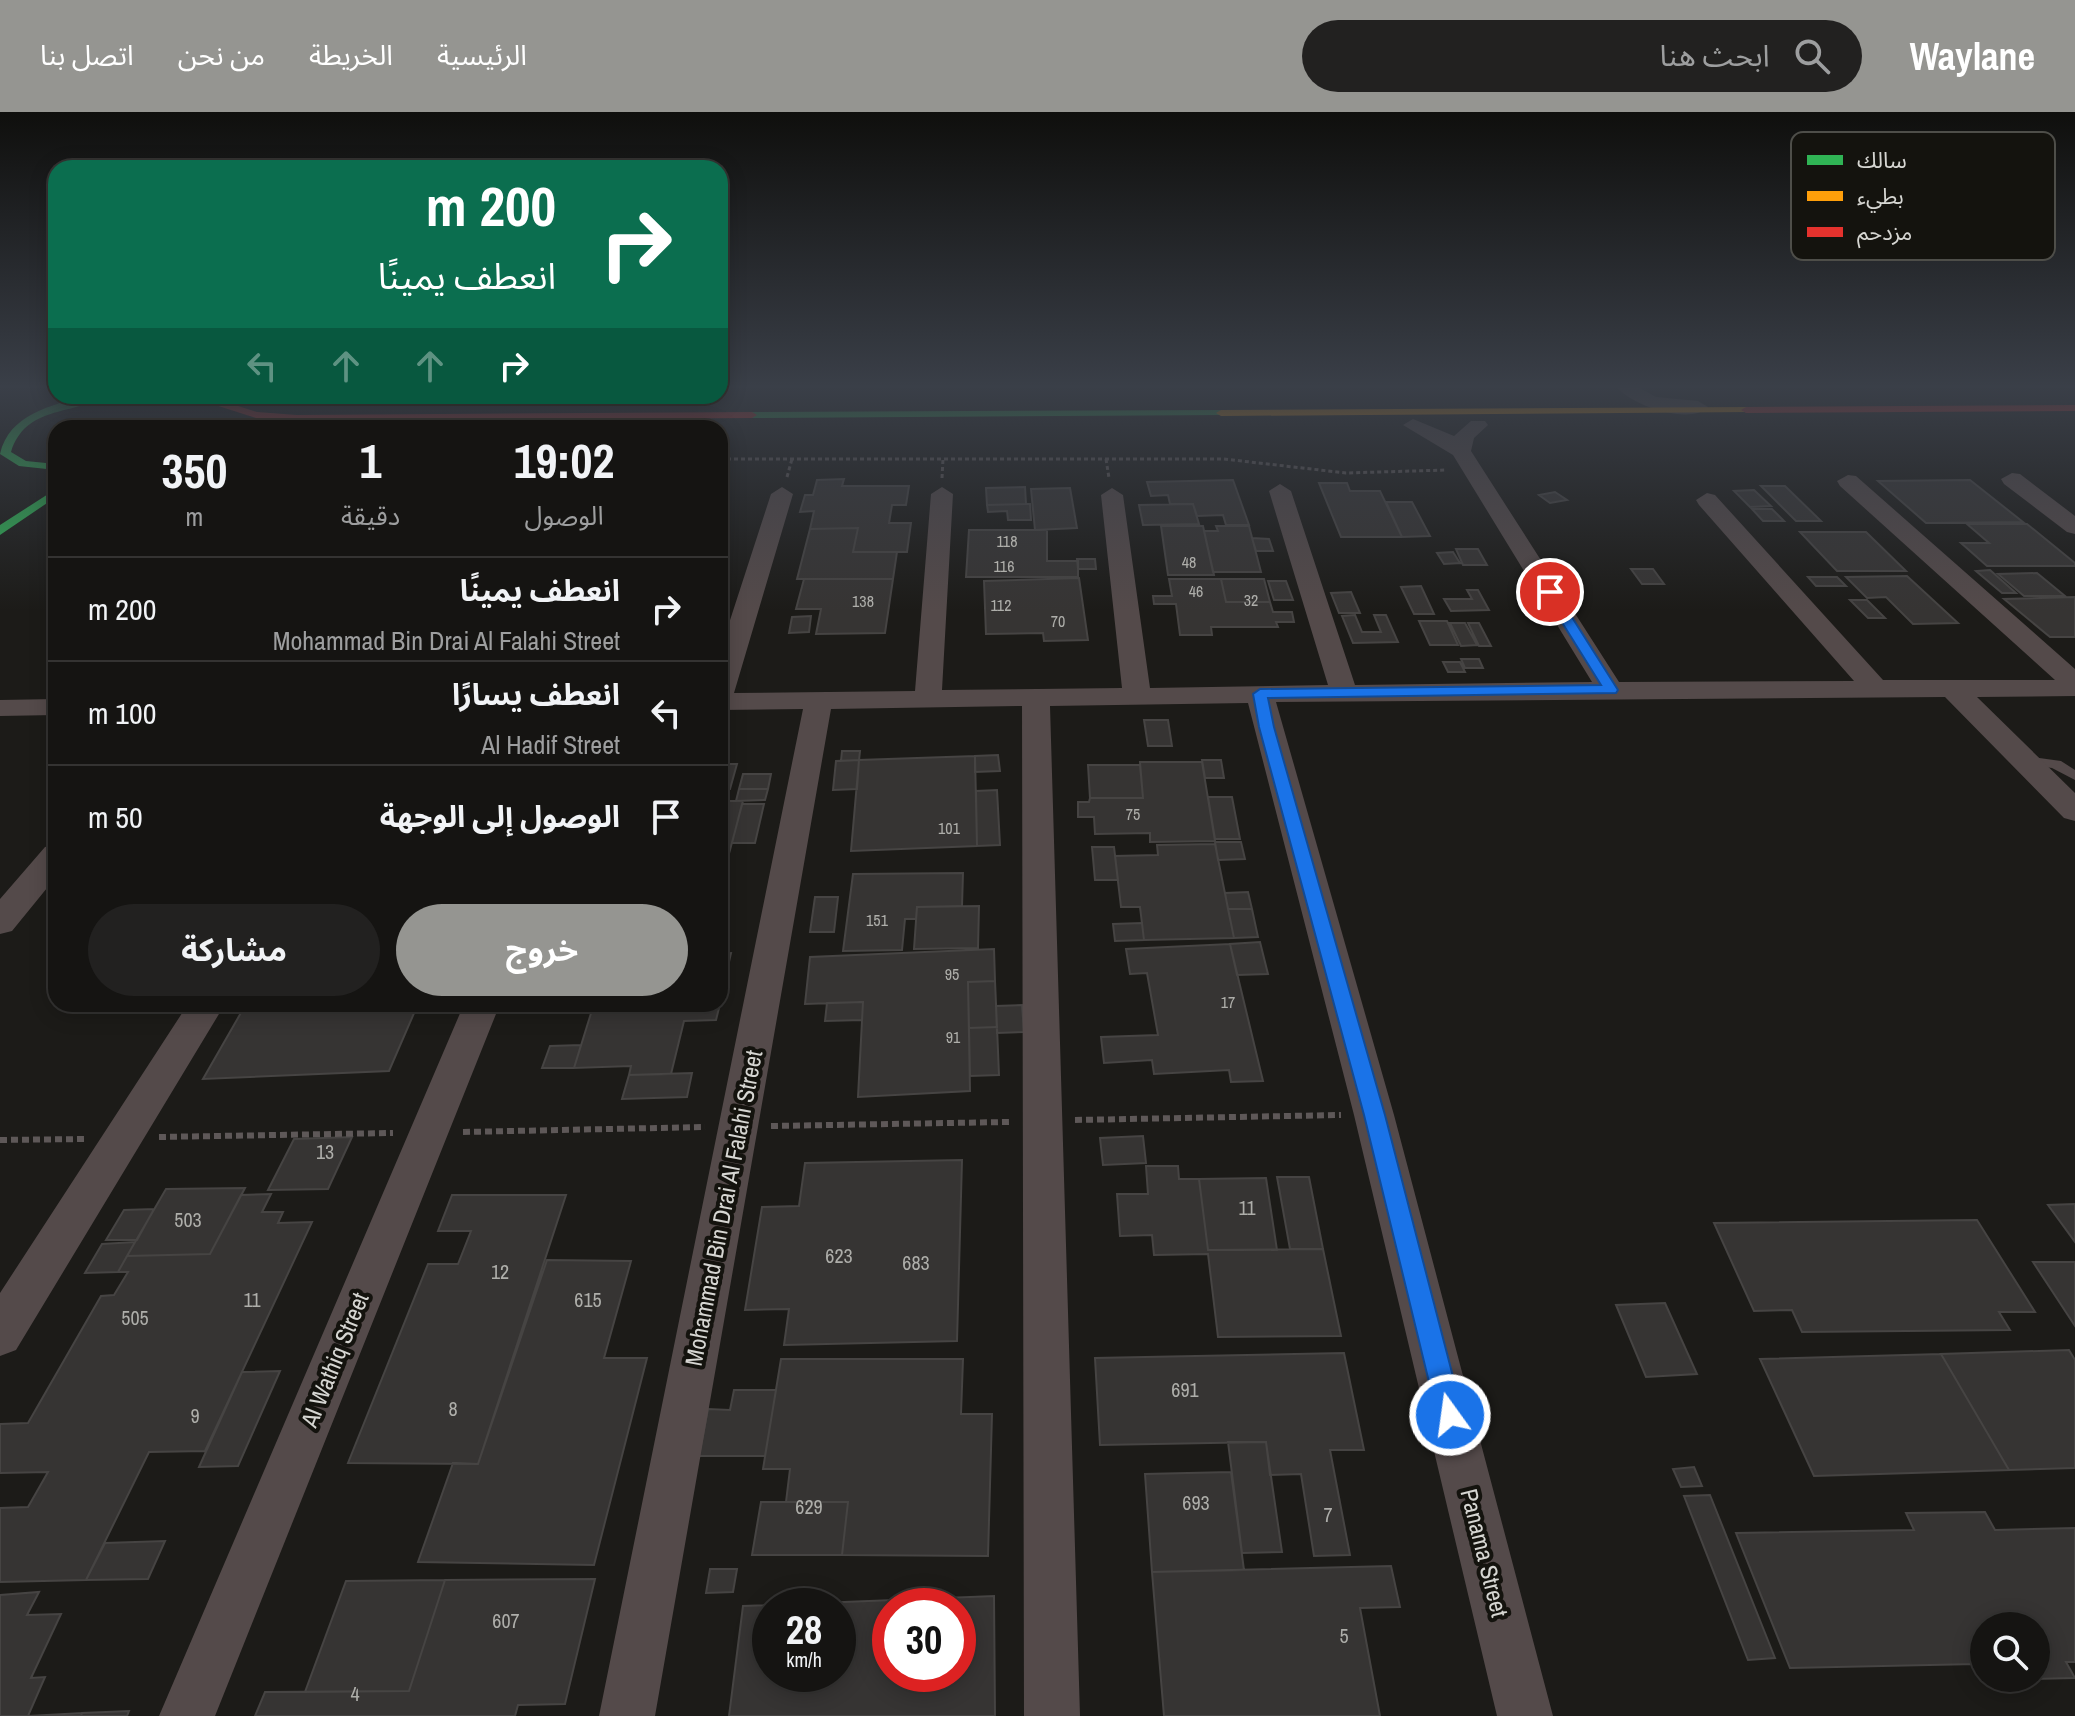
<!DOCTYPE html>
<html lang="ar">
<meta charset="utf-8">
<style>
body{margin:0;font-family:"Archivo Narrow","Noto Sans Arabic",sans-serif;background:#222120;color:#f1f3f6;direction:rtl;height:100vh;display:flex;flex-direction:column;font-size:30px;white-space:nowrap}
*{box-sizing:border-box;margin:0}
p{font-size:26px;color:#9d9e9f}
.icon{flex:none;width:44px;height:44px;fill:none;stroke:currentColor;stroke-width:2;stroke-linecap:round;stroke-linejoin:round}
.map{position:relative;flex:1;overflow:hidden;direction:ltr}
.sheet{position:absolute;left:48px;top:308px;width:680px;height:592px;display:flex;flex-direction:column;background:#151412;border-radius:24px;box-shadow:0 4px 20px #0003,0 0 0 2px #343332;direction:rtl}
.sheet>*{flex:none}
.banner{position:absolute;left:48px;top:48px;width:680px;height:244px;border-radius:24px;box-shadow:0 4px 20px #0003,0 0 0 2px #343332;direction:rtl;background:#0b6e4f;color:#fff;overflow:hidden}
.controls{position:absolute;left:1970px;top:1500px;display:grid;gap:16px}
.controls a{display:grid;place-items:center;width:80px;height:80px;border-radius:50%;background:#151412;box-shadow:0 4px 20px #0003,0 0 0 2px #343332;font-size:40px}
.speed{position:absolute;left:752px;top:1476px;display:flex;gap:16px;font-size:40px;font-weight:700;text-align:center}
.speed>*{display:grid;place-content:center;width:104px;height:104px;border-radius:50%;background:#151412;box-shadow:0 4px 20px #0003,0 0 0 2px #343332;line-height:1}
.speed small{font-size:20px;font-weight:400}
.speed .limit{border:12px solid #d22;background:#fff;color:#111}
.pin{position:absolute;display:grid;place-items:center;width:68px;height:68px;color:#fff;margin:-34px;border:4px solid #fff;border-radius:50%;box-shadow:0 2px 8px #0007}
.me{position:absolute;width:88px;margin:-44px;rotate:346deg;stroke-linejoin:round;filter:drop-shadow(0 0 6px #0008)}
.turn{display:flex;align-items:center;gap:28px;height:168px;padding:0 40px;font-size:36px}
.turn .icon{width:104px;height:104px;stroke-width:2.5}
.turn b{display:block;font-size:56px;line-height:68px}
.lanes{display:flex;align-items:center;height:76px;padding:0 40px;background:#0003;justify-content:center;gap:40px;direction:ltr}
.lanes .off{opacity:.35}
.eta{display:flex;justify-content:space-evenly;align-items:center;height:136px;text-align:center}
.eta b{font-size:48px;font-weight:700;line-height:56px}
.primary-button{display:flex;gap:16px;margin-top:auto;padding:16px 40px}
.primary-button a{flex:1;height:92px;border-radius:48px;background:#959591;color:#fff;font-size:32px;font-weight:700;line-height:92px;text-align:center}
.primary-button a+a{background:#222120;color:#f1f3f6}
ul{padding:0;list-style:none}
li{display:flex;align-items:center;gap:24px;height:104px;padding:0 40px;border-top:2px solid #343332}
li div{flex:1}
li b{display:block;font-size:30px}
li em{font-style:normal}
header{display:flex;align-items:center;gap:48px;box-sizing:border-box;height:112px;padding:0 40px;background:#959591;color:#fff}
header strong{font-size:38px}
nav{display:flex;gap:44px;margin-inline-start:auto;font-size:28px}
.search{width:560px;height:72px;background:#222120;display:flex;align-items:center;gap:20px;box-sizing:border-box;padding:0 28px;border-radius:44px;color:#9d9e9f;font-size:30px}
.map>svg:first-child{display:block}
.building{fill:#363433;stroke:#464443;stroke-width:2;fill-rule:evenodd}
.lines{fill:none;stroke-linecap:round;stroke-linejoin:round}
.path-far1{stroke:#5e5858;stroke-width:3;stroke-dasharray:4 3;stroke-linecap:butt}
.path{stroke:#5e5858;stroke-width:6;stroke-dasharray:7 4;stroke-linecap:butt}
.lane{fill:#544a4a;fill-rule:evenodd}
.street{fill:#544a4a;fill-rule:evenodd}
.fast{fill:#30b455;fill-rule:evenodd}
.slow{fill:#ff9f0a;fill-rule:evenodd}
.jam{fill:#e5322d;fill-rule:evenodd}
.route{fill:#1a73e8;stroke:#114b97;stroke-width:2}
.labels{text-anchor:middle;stroke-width:8;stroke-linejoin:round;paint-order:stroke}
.number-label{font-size:16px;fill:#aeaeaa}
.near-number-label{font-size:20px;fill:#aeaeaa}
.near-street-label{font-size:24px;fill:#d6d6d2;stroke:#14130e}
.key{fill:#14130e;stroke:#4e4e49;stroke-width:2}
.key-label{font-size:22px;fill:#d6d6d2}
</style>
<header>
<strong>Waylane</strong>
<div class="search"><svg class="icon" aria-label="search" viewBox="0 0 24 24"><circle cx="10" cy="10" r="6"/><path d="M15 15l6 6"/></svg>ابحث هنا</div>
<nav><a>الرئيسية</a><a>الخريطة</a><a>من نحن</a><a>اتصل بنا</a></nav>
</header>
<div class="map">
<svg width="2075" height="1604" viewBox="0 0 2075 1604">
<rect width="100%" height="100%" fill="#1c1b18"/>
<path class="building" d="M844,367L842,374H909L906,393H892L889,411H911L907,440H853L858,416L810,417L814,399L800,400L805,383H813L817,368Z
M1233,368L1249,413H1226L1223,403L1197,404L1193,392H1170L1168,383L1151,384L1147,370Z
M1970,368L2023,410L1926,411L1878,369Z
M1319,371H1347L1350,379H1380L1402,425H1341Z
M1761,374H1785L1821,409H1796Z
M1025,375L1026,392L987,393L986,376Z
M1070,376L1077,416L1035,418L1031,377Z
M1754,378L1771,394L1750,395L1734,379Z
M1555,380L1567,388L1550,391L1539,383Z
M1386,390H1412L1430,424L1402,425Z
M1026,392H1030L1031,408H1008L1007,399L988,400L987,393Z
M1193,392L1199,412L1143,413L1139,393Z
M1752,397H1772L1784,409H1763Z
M1967,412H2027L2075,451V454H1987L1961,431H1989Z
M1161,414H1203L1214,463H1168Z
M1216,414H1249L1261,460H1213L1204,419H1218Z
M858,416L853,440H897L893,467H797L810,417Z
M969,418H1047V449H1078V465H966Z
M1800,420H1866L1906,459H1837Z
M1252,426L1269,427L1273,439H1256Z
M1456,437H1478L1487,453H1463Z
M1453,440L1460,451L1444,452L1437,441Z
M1077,447H1095L1096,457H1078Z
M1631,457H1653L1664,472H1642Z
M1990,458L2016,481H2002L1976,459Z
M2037,461L2065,484H2024L1998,462Z
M1907,464L1958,511L1913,512L1886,485L1867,486L1846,465Z
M1808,465H1837L1846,474H1816Z
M1079,466L1088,528L1044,529L1043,521L986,522L984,469Z
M804,467H893L885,521L816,522L821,497H796Z
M1169,467H1221L1226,490H1270L1273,500H1292L1294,510H1276L1278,515H1211L1212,523H1180L1176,492H1154L1153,484H1172Z
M1221,467H1264L1270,490H1226Z
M1268,469H1286L1293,488H1274Z
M1421,474L1434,502H1414L1401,475Z
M1467,478H1478L1489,498L1451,499L1444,487H1472Z
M1351,480L1360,501H1339L1331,481Z
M2075,485V525H2050L2004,487Z
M1850,488H1867L1885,506H1868Z
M1355,503L1362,520H1381L1374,503H1386L1398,530L1353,531L1342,504Z
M811,504L809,520L789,521L792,505Z
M1419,509H1447L1458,533H1430Z
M1450,511H1465L1477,533L1461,534Z
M1468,511H1479L1491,534H1479Z
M1461,547H1479L1483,556H1465Z
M1443,550H1460L1465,560H1448Z
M1144,608H1168L1172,634H1148Z
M842,639H860L859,648L841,649Z
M998,643L1000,659L975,660V644Z
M975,644L977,734L851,739L859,648Z
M859,648L857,677L833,678L836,649Z
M1202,648H1221L1224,666H1205Z
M1140,650H1202L1215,729L1150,730V721L1095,722L1094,705H1078V690H1089L1090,686H1143Z
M720,652H737L730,677H720Z
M1088,653H1140L1143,686H1090Z
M743,662H771L768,677H739Z
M739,677H768L765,688L736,689Z
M997,678L1000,733L977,734L976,679Z
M1208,685H1232L1240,727H1215Z
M720,689H743L730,738H720Z
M742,692H764L755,731H732Z
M1215,730H1241L1245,747L1218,748Z
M1215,732L1234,826L1144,828L1140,795H1121L1115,744L1158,743L1157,733Z
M1092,735H1114L1118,768H1095Z
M720,738H730L720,774Z
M963,761L962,794L917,795L916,807H905L902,838L843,839L853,762Z
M1248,780L1252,797H1228L1225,781Z
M815,785H838L834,820H810Z
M979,794L978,836L914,837L917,795Z
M1228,797H1252L1258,825L1234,826Z
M1142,811L1144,828L1115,829L1113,812Z
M1260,830L1268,862L1237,863L1230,832Z
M1230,832L1263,969L1231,970L1229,958L1154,962L1152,948L1104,951L1101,925L1158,923L1147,861L1130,862L1126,837Z
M994,837L995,869L968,870L970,979L858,985L863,890L805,892L810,845Z
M731,841L720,890V842Z
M995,869L997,915L969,916L968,870Z
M863,890L862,908L825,909L827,891Z
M246,892H418L389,959L203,967Z
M558,892H720L716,908L684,909L671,962L629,963L631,954L574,956L592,898L556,899Z
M1022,893L1024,920L997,921L996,894Z
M997,915L999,963L970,964L969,916Z
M581,933L574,956H542L550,934Z
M692,961L687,985L622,987L629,963Z
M1143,1024L1146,1051L1103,1053L1100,1026Z
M352,1025L328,1077L268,1078L294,1027Z
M962,1048L957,1229L784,1233L789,1197L745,1198L762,1095L799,1094L805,1051Z
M1146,1054H1178L1179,1067H1199L1208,1138L1323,1137L1341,1224L1218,1225L1208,1142L1154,1143L1152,1123L1120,1124L1117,1082H1148Z
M1277,1065H1309L1323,1137H1290Z
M1266,1066L1277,1138H1208L1199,1067Z
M245,1076L210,1142L127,1144L166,1077Z
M271,1082L262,1100H283L278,1111L312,1110L205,1339L149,1340L86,1468L0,1470V1396L28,1395L48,1360L0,1361V1312L28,1311L101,1184L114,1183L128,1160H118L127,1144L210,1142L241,1083Z
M452,1083H566L478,1352L348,1351L428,1152H458L471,1119H438Z
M2075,1092V1130L2048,1093Z
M154,1097L137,1128H106L124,1098Z
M1977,1108L2035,1200H1999L2010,1218L1802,1220L1792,1198L1754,1199L1714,1111Z
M135,1130L118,1160L85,1161L102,1132Z
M547,1148L631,1149L604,1246H647L594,1453L418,1450L453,1351L478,1352Z
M2033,1150H2075V1214Z
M1665,1191L1697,1262L1646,1265L1616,1193Z
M2069,1238L2075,1248V1356L2009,1358L1941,1242Z
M1344,1241L1364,1338H1330L1350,1443L1314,1444L1301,1362L1270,1363L1266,1330L1100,1333L1095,1246Z
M1941,1242L2009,1358L1814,1364L1760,1247Z
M781,1247H963L961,1302H992L988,1444L842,1443L848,1390H786L790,1357H763Z
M280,1259L238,1354L199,1355L242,1260Z
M734,1278H776L765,1344H699L708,1297L730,1298Z
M1228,1330H1266L1282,1440L1242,1441Z
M1694,1355L1702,1374L1681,1375L1673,1357Z
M1231,1360L1244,1458L1152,1460L1145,1362Z
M1710,1383L1775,1546L1748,1548L1684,1384Z
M761,1390H848L842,1443H752Z
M1985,1400L1995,1418L2075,1416V1550H2066L2075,1566L1985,1568L1976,1552L1790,1556L1736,1421L1914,1418L1906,1401ZM1984,1514H2036V1566H1984Z
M165,1429L148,1467L86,1468L105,1431Z
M1391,1454L1400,1495L1360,1496L1380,1604H1164L1152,1460Z
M710,1457H737L733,1480L706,1481Z
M595,1467L565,1592L518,1593L515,1604H255L265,1580L409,1579L445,1468Z
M445,1468L409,1579L305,1580L346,1469Z
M39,1480L27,1503L61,1502L31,1566L45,1565L28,1604L82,1601L81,1604H0V1483Z
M994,1484L995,1604H729L743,1494ZM770,1494H838V1562H770ZM890,1494H958V1562H890Z
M129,1599L127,1604H81L82,1601Z"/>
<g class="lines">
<path class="path-far1" d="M720,347H1224L1346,361L1446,358
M1106,347L1109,366
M787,365L792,347
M942,366L943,347"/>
<path class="path" d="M1075,1008L1341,1003
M771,1014L1009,1010
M463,1020L705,1015
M159,1025L393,1021
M0,1028L85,1027"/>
<path class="lane" d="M2024,644L2061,649L2075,658V668L2052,656L2019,651L2017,648L2019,645Z"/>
<path class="street" d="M1616,274H1636L1656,285L1698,289L1708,295C1690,314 1630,293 1616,274Z
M1413,307L1454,324L1471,309H1485L1488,313L1474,326L1471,339L1619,570L1854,569L1699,393L1696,388L1707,381L1715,383L1883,568H2055L1840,374L1837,369L1848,363L1856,364L2075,557V584L1977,585L2075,681V709L2064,706L1945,585L1276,590L1394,1003L1553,1604H1497L1354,1003L1248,591L1050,594L1080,1604H1024L1022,594L831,597L655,1604H599L803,597L720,598V539L771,382L782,375L793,382L734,581L915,579L931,382L942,375L953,382L942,578L1122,576L1101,383L1112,376L1123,383L1150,576L1328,573L1269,379L1280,372L1291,379L1355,573L1592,570L1453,343L1403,313Z
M2012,361L2020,362L2075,404V422L2067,420L2004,372L2001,367Z
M56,587V603L0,604V588Z
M56,732V765L12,819L0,822V787L45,735Z
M188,892H225L16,1238L0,1244V1181Z
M464,892H500L215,1604H159Z"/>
<path class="fast" d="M86,284H104C71,304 26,293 11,340L26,349L56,352V358L19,354L0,342C9,302 52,293 86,284Z
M1221,298L1226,301L1225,303L752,306L747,303L752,300Z
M56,377V385L0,423V413Z"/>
<path class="slow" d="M1746,295L1750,296V300L1221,304L1216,301L1221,298Z"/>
<path class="jam" d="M213,286L257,300L297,303L752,300L757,303L752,306L297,309L256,306L209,291L208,289Z
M2075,293V299L1746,301L1741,298L1746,295Z"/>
</g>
<linearGradient id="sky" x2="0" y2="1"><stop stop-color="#0f0f0d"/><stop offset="0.55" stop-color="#3a3f48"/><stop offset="1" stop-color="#3a3f48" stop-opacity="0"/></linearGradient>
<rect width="2075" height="499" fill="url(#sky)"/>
<path class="route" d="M1550,476L1556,480L1618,578L1616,581L1268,586L1274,615L1385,1003L1463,1303L1459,1313L1450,1316L1440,1313L1437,1303L1364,1003L1259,615L1253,582L1260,577L1601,573L1543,480Z"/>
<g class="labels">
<g class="number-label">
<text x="1007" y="435">118</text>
<text x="1189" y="456">48</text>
<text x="1004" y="460">116</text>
<text x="1196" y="485">46</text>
<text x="1251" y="494">32</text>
<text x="863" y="495">138</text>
<text x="1001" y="499">112</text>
<text x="1058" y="515">70</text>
<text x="1133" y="708">75</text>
<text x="949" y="722">101</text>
<text x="877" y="814">151</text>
<text x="952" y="868">95</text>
<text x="1228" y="896">17</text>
<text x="953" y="931">91</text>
</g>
<g class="near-number-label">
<text x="325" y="1047">13</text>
<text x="1247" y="1103">11</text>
<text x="188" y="1115">503</text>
<text x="839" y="1151">623</text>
<text x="916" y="1158">683</text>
<text x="500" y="1167">12</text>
<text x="252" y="1195">11</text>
<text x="588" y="1195">615</text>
<text x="135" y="1213">505</text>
<text x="1185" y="1285">691</text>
<text x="453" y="1304">8</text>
<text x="195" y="1311">9</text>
<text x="1196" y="1398">693</text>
<text x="809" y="1402">629</text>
<text x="1328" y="1410">7</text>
<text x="506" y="1516">607</text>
<text x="1344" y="1531">5</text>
<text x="355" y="1589">4</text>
</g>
<g class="near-street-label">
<text transform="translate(724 1096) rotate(-79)" y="8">Mohammad Bin Drai Al Falahi Street</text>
<text transform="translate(335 1248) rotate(-68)" y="8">Al Wathiq Street</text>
<text transform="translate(1484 1441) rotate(76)" y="8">Panama Street</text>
</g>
</g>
<rect x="1791" y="20" width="264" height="128" rx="12" class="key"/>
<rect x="1807" y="43" width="36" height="10" fill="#30b455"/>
<rect x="1807" y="79" width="36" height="10" fill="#ff9f0a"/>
<rect x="1807" y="115" width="36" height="10" fill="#e5322d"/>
<g class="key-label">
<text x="1857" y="56">سالك</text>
<text x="1857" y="92">بطيء</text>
<text x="1857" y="128">مزدحم</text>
</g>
</svg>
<div class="controls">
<a><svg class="icon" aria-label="search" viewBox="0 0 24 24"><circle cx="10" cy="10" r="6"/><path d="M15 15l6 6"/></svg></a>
</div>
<div class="speed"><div>28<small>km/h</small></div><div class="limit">30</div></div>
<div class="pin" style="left:1550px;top:480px;background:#d93025"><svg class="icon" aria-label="arrive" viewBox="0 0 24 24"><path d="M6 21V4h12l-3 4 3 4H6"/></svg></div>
<svg class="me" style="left:1450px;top:1303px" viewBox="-20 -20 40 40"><circle r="17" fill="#1a73e8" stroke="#fff" stroke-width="3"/><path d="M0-11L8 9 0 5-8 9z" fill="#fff"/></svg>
<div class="banner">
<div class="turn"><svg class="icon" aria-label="right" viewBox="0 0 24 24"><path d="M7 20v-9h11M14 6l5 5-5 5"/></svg><div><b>200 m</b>انعطف يمينًا</div></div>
<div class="lanes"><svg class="icon off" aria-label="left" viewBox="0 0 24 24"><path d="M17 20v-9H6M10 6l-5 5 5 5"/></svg><svg class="icon off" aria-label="ahead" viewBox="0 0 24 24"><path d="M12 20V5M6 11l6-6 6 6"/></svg><svg class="icon off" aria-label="ahead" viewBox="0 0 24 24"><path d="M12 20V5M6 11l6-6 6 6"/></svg><svg class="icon" aria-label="right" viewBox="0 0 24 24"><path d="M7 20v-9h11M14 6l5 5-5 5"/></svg></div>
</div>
<section class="sheet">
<div class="eta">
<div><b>19:02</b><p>الوصول</p></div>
<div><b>1</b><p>دقيقة</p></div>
<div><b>350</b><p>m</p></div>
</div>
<ul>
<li><svg class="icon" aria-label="right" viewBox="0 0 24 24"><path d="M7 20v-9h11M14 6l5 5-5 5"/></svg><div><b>انعطف يمينًا</b><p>Mohammad Bin Drai Al Falahi Street</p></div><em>200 m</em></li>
<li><svg class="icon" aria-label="left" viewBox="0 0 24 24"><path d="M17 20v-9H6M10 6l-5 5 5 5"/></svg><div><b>انعطف يسارًا</b><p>Al Hadif Street</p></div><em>100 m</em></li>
<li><svg class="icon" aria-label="arrive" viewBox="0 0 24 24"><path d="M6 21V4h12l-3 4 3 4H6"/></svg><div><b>الوصول إلى الوجهة</b></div><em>50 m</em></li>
</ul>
<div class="primary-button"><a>خروج</a><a>مشاركة</a></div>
</section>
</div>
